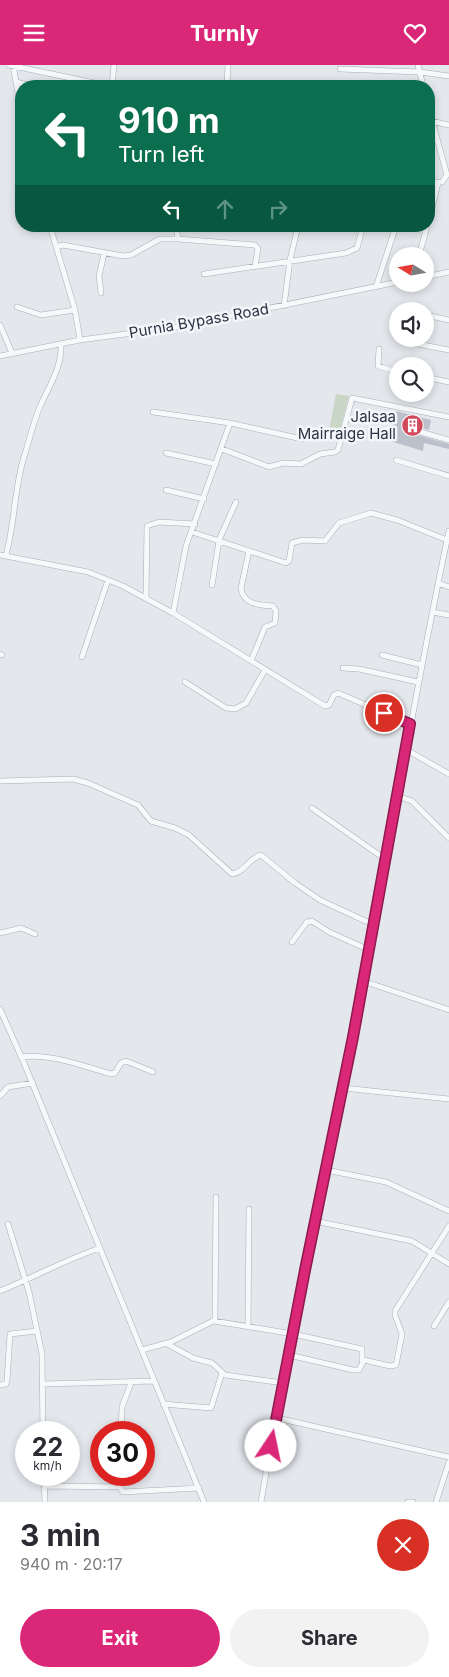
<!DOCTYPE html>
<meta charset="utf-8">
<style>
body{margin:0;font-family:Inter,sans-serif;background:#f2f2f3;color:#2b2b33;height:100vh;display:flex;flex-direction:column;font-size:19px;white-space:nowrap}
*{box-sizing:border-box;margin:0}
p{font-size:16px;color:#7c7c81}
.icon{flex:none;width:28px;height:28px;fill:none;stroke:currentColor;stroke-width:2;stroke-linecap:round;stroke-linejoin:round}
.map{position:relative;height:1437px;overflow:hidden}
.sheet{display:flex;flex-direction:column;background:#fff;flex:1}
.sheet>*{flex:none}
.hud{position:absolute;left:15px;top:15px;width:420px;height:152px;border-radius:20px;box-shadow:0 2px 8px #0003;background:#0b6e4f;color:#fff;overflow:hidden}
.needle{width:32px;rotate:281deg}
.buttons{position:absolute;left:389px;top:182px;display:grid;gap:10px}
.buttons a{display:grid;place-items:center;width:45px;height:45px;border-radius:50%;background:#fff;box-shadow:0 2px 8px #0003;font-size:25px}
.speed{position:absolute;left:15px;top:1356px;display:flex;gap:10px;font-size:25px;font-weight:700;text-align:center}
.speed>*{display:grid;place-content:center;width:65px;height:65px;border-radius:50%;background:#fff;box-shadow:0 2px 8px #0003;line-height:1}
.speed small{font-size:12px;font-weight:400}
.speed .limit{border:8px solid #d22;background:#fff;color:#111}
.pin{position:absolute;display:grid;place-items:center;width:42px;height:42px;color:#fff;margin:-21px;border:2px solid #fff;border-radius:50%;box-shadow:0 1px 5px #0007}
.me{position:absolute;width:55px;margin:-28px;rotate:11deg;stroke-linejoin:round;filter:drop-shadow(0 0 4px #0008)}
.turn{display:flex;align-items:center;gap:18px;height:105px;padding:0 20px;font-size:22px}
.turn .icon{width:65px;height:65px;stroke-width:2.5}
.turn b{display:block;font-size:35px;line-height:42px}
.lanes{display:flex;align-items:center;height:48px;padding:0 20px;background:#0003;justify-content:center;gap:25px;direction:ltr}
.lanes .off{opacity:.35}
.round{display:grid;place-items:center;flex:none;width:52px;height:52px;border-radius:26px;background:#f2f2f3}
.head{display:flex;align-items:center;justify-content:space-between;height:85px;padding:0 20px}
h1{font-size:30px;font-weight:700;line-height:38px}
.button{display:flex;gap:10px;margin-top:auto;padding:10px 20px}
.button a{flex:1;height:58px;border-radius:30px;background:#db2777;color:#fff;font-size:20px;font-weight:700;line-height:58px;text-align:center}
.button a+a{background:#f2f2f3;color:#2b2b33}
header{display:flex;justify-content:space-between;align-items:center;height:65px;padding:0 20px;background:#db2777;color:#fff;font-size:22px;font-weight:700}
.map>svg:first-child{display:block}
.green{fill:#c9d6c5}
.building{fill:#bbc0ca}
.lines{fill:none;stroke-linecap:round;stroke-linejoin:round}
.minor-casing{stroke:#a9aeb7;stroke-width:6}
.minor{stroke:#f7f8fa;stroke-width:5}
.route-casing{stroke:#8e194d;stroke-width:12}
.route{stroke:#db2777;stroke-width:9}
.labels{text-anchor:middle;stroke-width:5;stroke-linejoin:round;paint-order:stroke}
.street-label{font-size:15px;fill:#2b3445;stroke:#f4f6f9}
.poi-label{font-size:15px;fill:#2b3445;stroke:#f4f6f9;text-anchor:end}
</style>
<header><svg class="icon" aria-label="menu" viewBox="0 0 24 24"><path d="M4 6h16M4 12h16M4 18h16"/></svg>Turnly<svg class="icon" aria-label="heart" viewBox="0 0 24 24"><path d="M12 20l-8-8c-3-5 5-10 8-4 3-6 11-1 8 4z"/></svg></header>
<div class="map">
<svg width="449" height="1437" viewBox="0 0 449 1437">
<rect width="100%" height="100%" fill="#e4e7ec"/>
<path class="green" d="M336,329L349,331L339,368L329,366Z"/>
<path class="building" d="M396,346L431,355L429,365L416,362L413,364L414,369L449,379V384L424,378L423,386L390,376Z"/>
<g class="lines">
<defs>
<path id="minor" d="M9,0L109,21
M13,0L21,45
M418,0L423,21
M340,4L420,7L449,11
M16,17L31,21
M112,21L114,0
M227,21L228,0
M429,45L447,110L442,117L429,118
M431,56L449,60
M429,155L438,118
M50,161L75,245L80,275
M176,161L178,174
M56,182L63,180L123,191L131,190L160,174H178L255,180L258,184L255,201
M419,191L427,161
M204,209L346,188L357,183L363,161
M425,212L449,207
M376,222L396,161
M101,228L99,211L104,189
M284,241L290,195L298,161
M17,242L41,250L75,245
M430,251L449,255
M0,260L12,288
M413,278L449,285
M379,284L378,301L398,307
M0,291L80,275L171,263L398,217
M425,312L449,317
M153,347L230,358L302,374
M417,366L449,375
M222,384L269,402L283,398L301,399L320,389L335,387L338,385L352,333L449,352
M166,388L216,399
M396,395L449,411
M166,425L204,434
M192,467L286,498L289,496L292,478L303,475L325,476L339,458L371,448L397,455L447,475
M219,475L236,437
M249,486L241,523C243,540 260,540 273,541L276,546L275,558L265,562L251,596
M0,490L88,507L123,521L173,548L325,641L329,640L334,630L338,628L410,659
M6,490C15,458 14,424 24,392C29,376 33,359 39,344C48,322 62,304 61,279
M438,518L449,522
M212,520L219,476
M146,533L147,461L159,457L195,459
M432,547L449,550
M173,548L186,481L230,358
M0,589L2,590
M382,590L422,600
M82,592L108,515
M343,603L359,604L418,617
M185,617L226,643L235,644L246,638L265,605
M405,684L449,709
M0,716L73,714L88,718L138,740L151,756L175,763L189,770L232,809C244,808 249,793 261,790L295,818L320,835L374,860
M397,731L412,736L449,773
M312,743L385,794
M0,868L21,863L35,869
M292,877L307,857L312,856L329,867L369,885
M363,916L449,945
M0,944L24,998L204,1437
M21,992C52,988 82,1001 111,1009L115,1008L121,998L126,996L153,1007
M343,1023L449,1034
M0,1031L8,1022L33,1018
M326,1105L386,1117L449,1146
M315,1156L412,1176L449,1199
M8,1159L29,1227L42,1289L43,1368
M0,1226C34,1212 65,1195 100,1183
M214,1256L293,1269L362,1284V1295
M434,1261L449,1237
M248,1262L249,1144
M167,1279L193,1293L212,1298L225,1310L284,1318
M142,1285L171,1277L215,1255L216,1132
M289,1290L353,1305H359L364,1295L390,1301L396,1300L402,1269L395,1250V1246L449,1161
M43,1319L154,1316
M0,1320L6,1319L7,1316L10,1269L37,1266
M163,1339L211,1343L222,1308
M277,1353L449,1392
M121,1368L122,1342L131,1318
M44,1410L45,1437
M121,1410V1425L123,1427L199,1423
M44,1421L121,1422
M261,1437C287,1282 323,1128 353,974C386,804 413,634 449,466
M408,1437H413
M436,1437L449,1397"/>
</defs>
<use href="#minor" class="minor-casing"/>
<use href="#minor" class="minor"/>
</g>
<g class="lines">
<defs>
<path id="route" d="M271,1381L305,1205L353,972L410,659L384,648"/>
</defs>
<use href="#route" class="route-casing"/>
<use href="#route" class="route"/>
</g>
<defs>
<symbol id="building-disc" viewBox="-11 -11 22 22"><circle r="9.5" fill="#d1495b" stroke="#f4f6f9"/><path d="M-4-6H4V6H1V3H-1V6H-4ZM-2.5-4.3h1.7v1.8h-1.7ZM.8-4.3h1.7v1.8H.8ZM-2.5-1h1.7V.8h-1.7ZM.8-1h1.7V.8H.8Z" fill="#fff"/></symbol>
</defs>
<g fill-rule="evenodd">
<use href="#building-disc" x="400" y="348" width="25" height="25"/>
</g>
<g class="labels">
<g class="street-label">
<text transform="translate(199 256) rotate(-10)" y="5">Purnia Bypass Road</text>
</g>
<g class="poi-label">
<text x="396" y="357">Jalsaa<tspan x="396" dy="17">Mairraige Hall</tspan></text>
</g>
</g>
</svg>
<div class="buttons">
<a><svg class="needle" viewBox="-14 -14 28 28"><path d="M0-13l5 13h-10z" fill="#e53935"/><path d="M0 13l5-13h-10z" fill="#7c7c81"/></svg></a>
<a><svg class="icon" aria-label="sound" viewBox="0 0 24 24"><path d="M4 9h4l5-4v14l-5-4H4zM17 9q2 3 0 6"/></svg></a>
<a><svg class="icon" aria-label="search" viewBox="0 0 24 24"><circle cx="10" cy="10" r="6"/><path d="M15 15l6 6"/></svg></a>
</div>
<div class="speed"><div>22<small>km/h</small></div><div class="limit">30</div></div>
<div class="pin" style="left:384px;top:648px;background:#d93025"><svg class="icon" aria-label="arrive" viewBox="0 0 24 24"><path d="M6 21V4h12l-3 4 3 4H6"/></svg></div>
<svg class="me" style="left:271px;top:1381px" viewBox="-20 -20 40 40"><circle r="19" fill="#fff"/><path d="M0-13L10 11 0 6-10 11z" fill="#db2777"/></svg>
<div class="hud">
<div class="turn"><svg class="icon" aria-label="left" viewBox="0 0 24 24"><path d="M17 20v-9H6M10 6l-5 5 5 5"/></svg><div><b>910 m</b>Turn left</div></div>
<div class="lanes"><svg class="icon" aria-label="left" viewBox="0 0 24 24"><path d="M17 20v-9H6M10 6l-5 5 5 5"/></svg><svg class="icon off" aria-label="ahead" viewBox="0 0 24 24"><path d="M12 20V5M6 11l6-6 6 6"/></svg><svg class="icon off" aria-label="right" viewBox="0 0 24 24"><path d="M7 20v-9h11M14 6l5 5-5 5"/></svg></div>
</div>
</div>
<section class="sheet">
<div class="head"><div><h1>3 min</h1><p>940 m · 20:17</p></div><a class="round" style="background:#d93025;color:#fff"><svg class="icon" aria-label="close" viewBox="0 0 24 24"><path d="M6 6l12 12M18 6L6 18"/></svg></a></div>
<div class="button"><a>Exit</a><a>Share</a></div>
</section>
